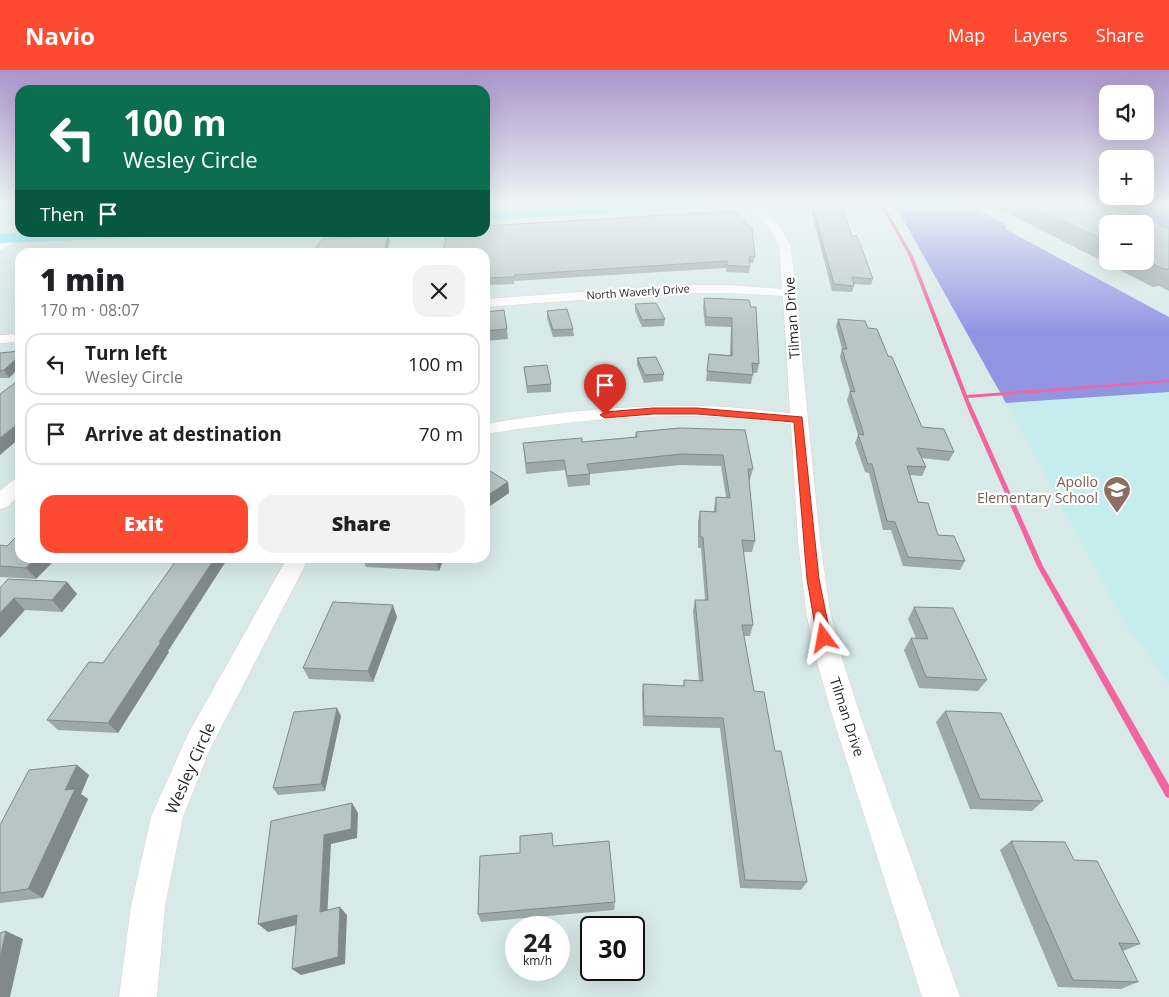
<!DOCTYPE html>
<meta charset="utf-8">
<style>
body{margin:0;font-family:"Open Sans",sans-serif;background:#f2f2f2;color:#202124;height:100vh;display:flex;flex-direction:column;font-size:19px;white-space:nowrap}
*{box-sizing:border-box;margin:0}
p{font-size:16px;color:#757577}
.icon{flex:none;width:28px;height:28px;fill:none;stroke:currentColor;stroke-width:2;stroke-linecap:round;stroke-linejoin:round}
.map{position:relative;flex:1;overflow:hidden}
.panel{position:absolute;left:15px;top:178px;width:475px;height:315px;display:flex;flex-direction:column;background:#fff;border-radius:15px;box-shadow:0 5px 20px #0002}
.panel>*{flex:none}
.guide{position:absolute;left:15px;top:15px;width:475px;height:152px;border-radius:15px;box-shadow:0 5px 20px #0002;background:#0b6e4f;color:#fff;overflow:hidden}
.fabs{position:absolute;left:1099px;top:15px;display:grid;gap:10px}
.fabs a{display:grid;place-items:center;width:55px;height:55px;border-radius:10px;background:#fff;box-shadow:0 5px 20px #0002;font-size:25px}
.speed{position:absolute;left:505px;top:846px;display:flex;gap:10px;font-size:25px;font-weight:700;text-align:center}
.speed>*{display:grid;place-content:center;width:65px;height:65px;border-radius:50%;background:#fff;box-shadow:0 5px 20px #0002;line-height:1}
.speed small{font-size:12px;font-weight:400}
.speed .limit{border:2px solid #111;border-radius:8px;background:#fff;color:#111}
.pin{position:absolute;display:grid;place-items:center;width:42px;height:42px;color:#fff;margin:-51px -21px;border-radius:50% 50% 50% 0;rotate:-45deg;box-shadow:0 0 5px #0007}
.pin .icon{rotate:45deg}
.me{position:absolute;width:55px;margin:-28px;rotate:347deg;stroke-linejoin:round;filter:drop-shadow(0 0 4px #0008)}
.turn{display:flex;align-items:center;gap:18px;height:105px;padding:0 25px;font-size:22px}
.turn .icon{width:65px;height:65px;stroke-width:2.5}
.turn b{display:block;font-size:35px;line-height:42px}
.then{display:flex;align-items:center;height:48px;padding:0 25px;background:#0003;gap:10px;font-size:19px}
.round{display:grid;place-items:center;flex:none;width:52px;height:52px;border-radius:15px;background:#f2f2f2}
.overview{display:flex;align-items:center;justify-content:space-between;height:85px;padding:0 25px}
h1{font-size:30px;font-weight:800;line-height:38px}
.cta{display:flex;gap:10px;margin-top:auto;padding:10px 25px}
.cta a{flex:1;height:58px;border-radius:15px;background:#fe4a30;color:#fff;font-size:20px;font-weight:800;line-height:58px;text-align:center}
.cta a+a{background:#f2f2f2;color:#202124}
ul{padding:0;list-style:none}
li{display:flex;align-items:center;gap:15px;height:62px;margin:0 10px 8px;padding:0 15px;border:2px solid #e0e0e0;border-radius:15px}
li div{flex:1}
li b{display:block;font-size:19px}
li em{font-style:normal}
header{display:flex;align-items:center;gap:30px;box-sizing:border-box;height:70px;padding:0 25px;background:#fe4a30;color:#fff}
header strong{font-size:24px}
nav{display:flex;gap:28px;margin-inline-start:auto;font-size:18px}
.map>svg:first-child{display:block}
.education{fill:#c5eded}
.green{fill:#9193e3}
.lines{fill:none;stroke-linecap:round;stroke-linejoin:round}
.stream{fill:#f165a0;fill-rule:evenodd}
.minor-casing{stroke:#e1cfcc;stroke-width:1}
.primary-casing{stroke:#c7c7c7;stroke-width:1}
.minor{fill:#fff;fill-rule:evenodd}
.primary{fill:#52e7f4;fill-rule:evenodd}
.wall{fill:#9da9a9;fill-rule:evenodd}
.shaded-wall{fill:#808a89}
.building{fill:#b7c5c4;stroke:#808a89}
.route{fill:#fe4a30;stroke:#a5301f}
.labels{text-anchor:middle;stroke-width:4.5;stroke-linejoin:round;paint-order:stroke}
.far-street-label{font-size:11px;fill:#262626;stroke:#fff}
.street-label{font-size:14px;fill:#262626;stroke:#fff}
.education-label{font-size:14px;fill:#785e54;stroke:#fff;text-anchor:end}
.near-street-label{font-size:16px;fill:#262626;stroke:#fff}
</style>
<header>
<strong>Navio</strong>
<nav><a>Map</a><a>Layers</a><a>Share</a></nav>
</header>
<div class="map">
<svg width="1169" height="927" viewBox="0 0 1169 927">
<rect width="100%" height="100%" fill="#d7eae8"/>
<path class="education" d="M1169,322V615L1126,555L1006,333Z"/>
<path class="green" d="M894,133H966L1004,154L1007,158L1005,159L1169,247V322L1006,333Z
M1089,133H1169V167L1145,154Z"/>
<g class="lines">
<path class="stream" d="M888,133H891L886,139L913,186L967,325L1169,310V312L968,328L1043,496L1169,715V728L1166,727L1037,496L968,339L909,186L883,139Z"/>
<defs>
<path id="minor" d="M743,133H754L779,155L791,176L820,471L830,541L840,582L861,648L960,927H922L833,648L814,582L806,541L798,471L791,354C759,351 727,347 695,346C625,345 554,353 485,364V354C554,342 624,335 695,336C726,336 758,340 790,343L783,226L728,223H679L485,237V229L679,215H728L782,219L779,176L770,159Z
M13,166L17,167L19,169L17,171L0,181V173Z
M20,264V272L0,273V265Z
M20,408V425L7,437L0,439V421L13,410Z
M287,488H309L210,679L183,747L165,836L157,927H119L131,836L151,747L189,662Z"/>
<path id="primary" d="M632,133H711L705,137L485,150V142Z
M53,162H172L165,166L0,173V165Z"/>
</defs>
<use href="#minor" class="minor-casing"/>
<use href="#primary" class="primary-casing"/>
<use href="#minor" class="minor"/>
<use href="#primary" class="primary"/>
</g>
<path class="wall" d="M988,133H1107L1169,159V221L1159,216L1153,217ZM1108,154H1145V191H1108Z
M813,138L852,166L873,209L871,215L854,214V216L852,222L832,221L812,144Z
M485,182L755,187L753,193H750V197L749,203L726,202V198L514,211V214L485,215Z
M704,228L749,230L759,294L757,303H753L751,314L706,311L709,284L730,285L731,257L705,256L703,237Z
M635,234L665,249L664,256L642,257L635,241Z
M547,241L573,259L574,266L553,267L547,248Z
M485,242L507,259L508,269L485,271Z
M838,249L868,258L888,286L922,357L954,382L949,391L921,388L926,397L922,406L910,405L918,432L938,465L965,491L960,500L903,496L891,460H883L869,403L865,402L855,373L858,365L847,330L850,321L840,287L842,279L836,256Z
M0,283L9,308H0Z
M637,288L664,304L663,311L644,313L637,295Z
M524,297L551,314V322L527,323Z
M680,358L753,399L750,410H749L755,471L752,482H743L753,555L750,566H744L754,621L775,681L807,812L801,820L740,818L720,658L643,656L642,625L643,614L683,616L684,610L699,611L693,541L695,530H705L701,478H698V452L700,441L714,442V438L716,427H726L721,396L680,395L590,404V415L568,417L565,400L526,404L523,373L582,372L635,367L636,362Z
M485,398L508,412L509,423L487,438L485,437Z
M0,475L7,476L36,509L0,507Z
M178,488H228L168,581L169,582L118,663L58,660L47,650L103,593Z
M363,488H444L439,501L366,497Z
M67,512L77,524L62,542L25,540L0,518Z
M914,537L987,610L978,621L919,618L904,580L911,568H916L908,549Z
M397,547L373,612L309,609L303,598Z
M945,641L1043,731L1032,741L970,739L936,652Z
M341,646L325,721L278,725L273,718Z
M77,695L89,705L81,724L88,729L43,828L0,833V755Z
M1011,771L1074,790L1140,874L1123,881L1138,912L1121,919L1058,917L1000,780Z
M553,776L615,832L614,840L481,852L478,844L520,783Z"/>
<path class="shaded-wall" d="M388,165L390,171L387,182H384Z
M20,285V297L9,308L4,300Z
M20,352V368L0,385V368Z
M508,412L509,423L487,438L485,427Z
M35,488H57L36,509L26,498Z
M215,488H228L168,581L169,582L118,663L108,653L159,572Z
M437,488H444L439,501L436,490Z
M67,512L77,524L62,542L52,530Z
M14,528L25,540L0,568V543Z
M393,535L397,547L373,612L368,601Z
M337,638L341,646L325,721L321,714Z
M77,695L89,705L81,724L88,729L43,828L28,819L65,720Z
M352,733L358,743L357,768L331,774L327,850L320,842L324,765Z
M340,837L347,845L345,894L301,905L292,899Z
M297,845L305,853L268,862L258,854Z
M6,861L23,869L10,927H0V887Z"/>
<path class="building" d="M1025,133H1107L1169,159V199H1164L1145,190V154H1108V172Z
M824,134L843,140L852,166H857L873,209L852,207L854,216L834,214L813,138Z
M734,141L752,159L755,187L749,186L750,197L727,195V191L514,205V207L485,208V182H443L447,162H485V156Z
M388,165L384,182H313L322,169Z
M704,228L749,230L751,237H756L759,294L752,293L753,305L707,301L709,284L732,286V248L706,247Z
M656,233L665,249L642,250L635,234Z
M567,239L573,259L553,260L547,241Z
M504,240L507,259L485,261V242Z
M838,249L865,251L868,258L877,259L888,286L892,287L922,357L944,359L954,382L917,378L926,397L907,396L918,432L928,433L938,465L954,466L965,491L908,487L895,452L887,451L872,394H868L858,364L864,365L850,321L855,322L842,279H847Z
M20,281V285L4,300L0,301V283Z
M656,287L664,304L645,305L637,288Z
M547,295L551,314L527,316L524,297Z
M15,313H20V352L0,368V324Z
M680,358L745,360L753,399H748L755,471L742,470L753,555H742L754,621L764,622L775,681H781L807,812L745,810L723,648L644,646L643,614L684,616V610L703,611L695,530H708L703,467H700V441L716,442V427L730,428L723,385L682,384L587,394L590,404L567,406L564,390L526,393L523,373L582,368V372L637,367L636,362Z
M485,398L508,412L485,427Z
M20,463V488H35L26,498L0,496V475L7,476Z
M178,488H215L159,572H161L108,653L47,650L89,592L103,593Z
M405,488H437L436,490Z
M8,509L67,512L52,530L14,528L0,543V518Z
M333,532L393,535L368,601L303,598Z
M914,537L953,538L987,610L926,607L911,568L928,569Z
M337,638L321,714L273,718L294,642Z
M945,641L1001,643L1043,731L980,729Z
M77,695L65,720L75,719L28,819L0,823V755L29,700Z
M352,733L351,759L324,765L320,842L340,837L338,887L292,899L297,845L258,854L271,751Z
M552,763L553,776L609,771L615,832L478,844L480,786L520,783V766Z
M1011,771L1065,772L1074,790L1097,791L1140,874L1119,873L1138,912L1073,910Z
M6,861L0,887V863Z"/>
<linearGradient id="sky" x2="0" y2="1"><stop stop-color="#ab94cb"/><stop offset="0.51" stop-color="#edf6f5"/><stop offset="1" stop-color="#edf6f5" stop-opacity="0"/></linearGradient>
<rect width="1169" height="263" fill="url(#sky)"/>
<path class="route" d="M653,338H697L802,347L819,509L831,568L829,572L824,574L819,572L817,568L807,509L794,352L697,344H653L605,348L600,345L605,342Z"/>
<defs>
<symbol id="school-pin" viewBox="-11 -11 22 30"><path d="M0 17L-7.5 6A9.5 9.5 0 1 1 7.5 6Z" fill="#8d6e63" stroke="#fff"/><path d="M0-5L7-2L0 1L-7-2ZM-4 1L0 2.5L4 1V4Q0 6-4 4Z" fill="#fff"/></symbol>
</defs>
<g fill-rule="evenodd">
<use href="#school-pin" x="1101" y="404" width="32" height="43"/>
</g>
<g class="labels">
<g class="far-street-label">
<text transform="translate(638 222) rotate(-4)" y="4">North Waverly Drive</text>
</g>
<g class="street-label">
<text transform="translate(792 248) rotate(-94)" y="5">Tilman Drive</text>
<text transform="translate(847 647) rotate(72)" y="5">Tilman Drive</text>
</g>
<g class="education-label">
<text x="1098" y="417">Apollo<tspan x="1098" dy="16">Elementary School</tspan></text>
</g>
<g class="near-street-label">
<text transform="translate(190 698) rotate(-66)" y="6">Wesley Circle</text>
</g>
</g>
</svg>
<div class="fabs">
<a><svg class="icon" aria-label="sound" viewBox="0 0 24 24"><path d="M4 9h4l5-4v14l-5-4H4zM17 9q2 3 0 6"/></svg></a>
<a>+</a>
<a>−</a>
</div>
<div class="speed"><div>24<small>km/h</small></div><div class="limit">30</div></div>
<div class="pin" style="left:605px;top:345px;background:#d93025"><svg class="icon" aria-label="arrive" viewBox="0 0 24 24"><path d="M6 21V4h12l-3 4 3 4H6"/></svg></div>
<svg class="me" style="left:824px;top:568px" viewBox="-20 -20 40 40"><path d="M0-17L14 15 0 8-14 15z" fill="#fe4a30" stroke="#fff" stroke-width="4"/></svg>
<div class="guide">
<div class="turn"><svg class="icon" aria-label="left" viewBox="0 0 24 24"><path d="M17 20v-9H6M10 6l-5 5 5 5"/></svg><div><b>100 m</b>Wesley Circle</div></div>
<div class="then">Then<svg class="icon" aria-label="arrive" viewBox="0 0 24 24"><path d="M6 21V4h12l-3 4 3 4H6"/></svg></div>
</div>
<section class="panel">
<div class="overview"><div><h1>1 min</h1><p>170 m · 08:07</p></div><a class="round"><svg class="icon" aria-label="close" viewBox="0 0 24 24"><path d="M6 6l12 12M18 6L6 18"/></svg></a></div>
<ul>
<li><svg class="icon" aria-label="left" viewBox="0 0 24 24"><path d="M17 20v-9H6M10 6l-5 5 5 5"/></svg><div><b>Turn left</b><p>Wesley Circle</p></div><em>100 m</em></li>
<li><svg class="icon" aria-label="arrive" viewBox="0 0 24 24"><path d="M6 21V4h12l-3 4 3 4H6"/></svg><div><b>Arrive at destination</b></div><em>70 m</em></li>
</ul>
<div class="cta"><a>Exit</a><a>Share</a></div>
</section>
</div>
